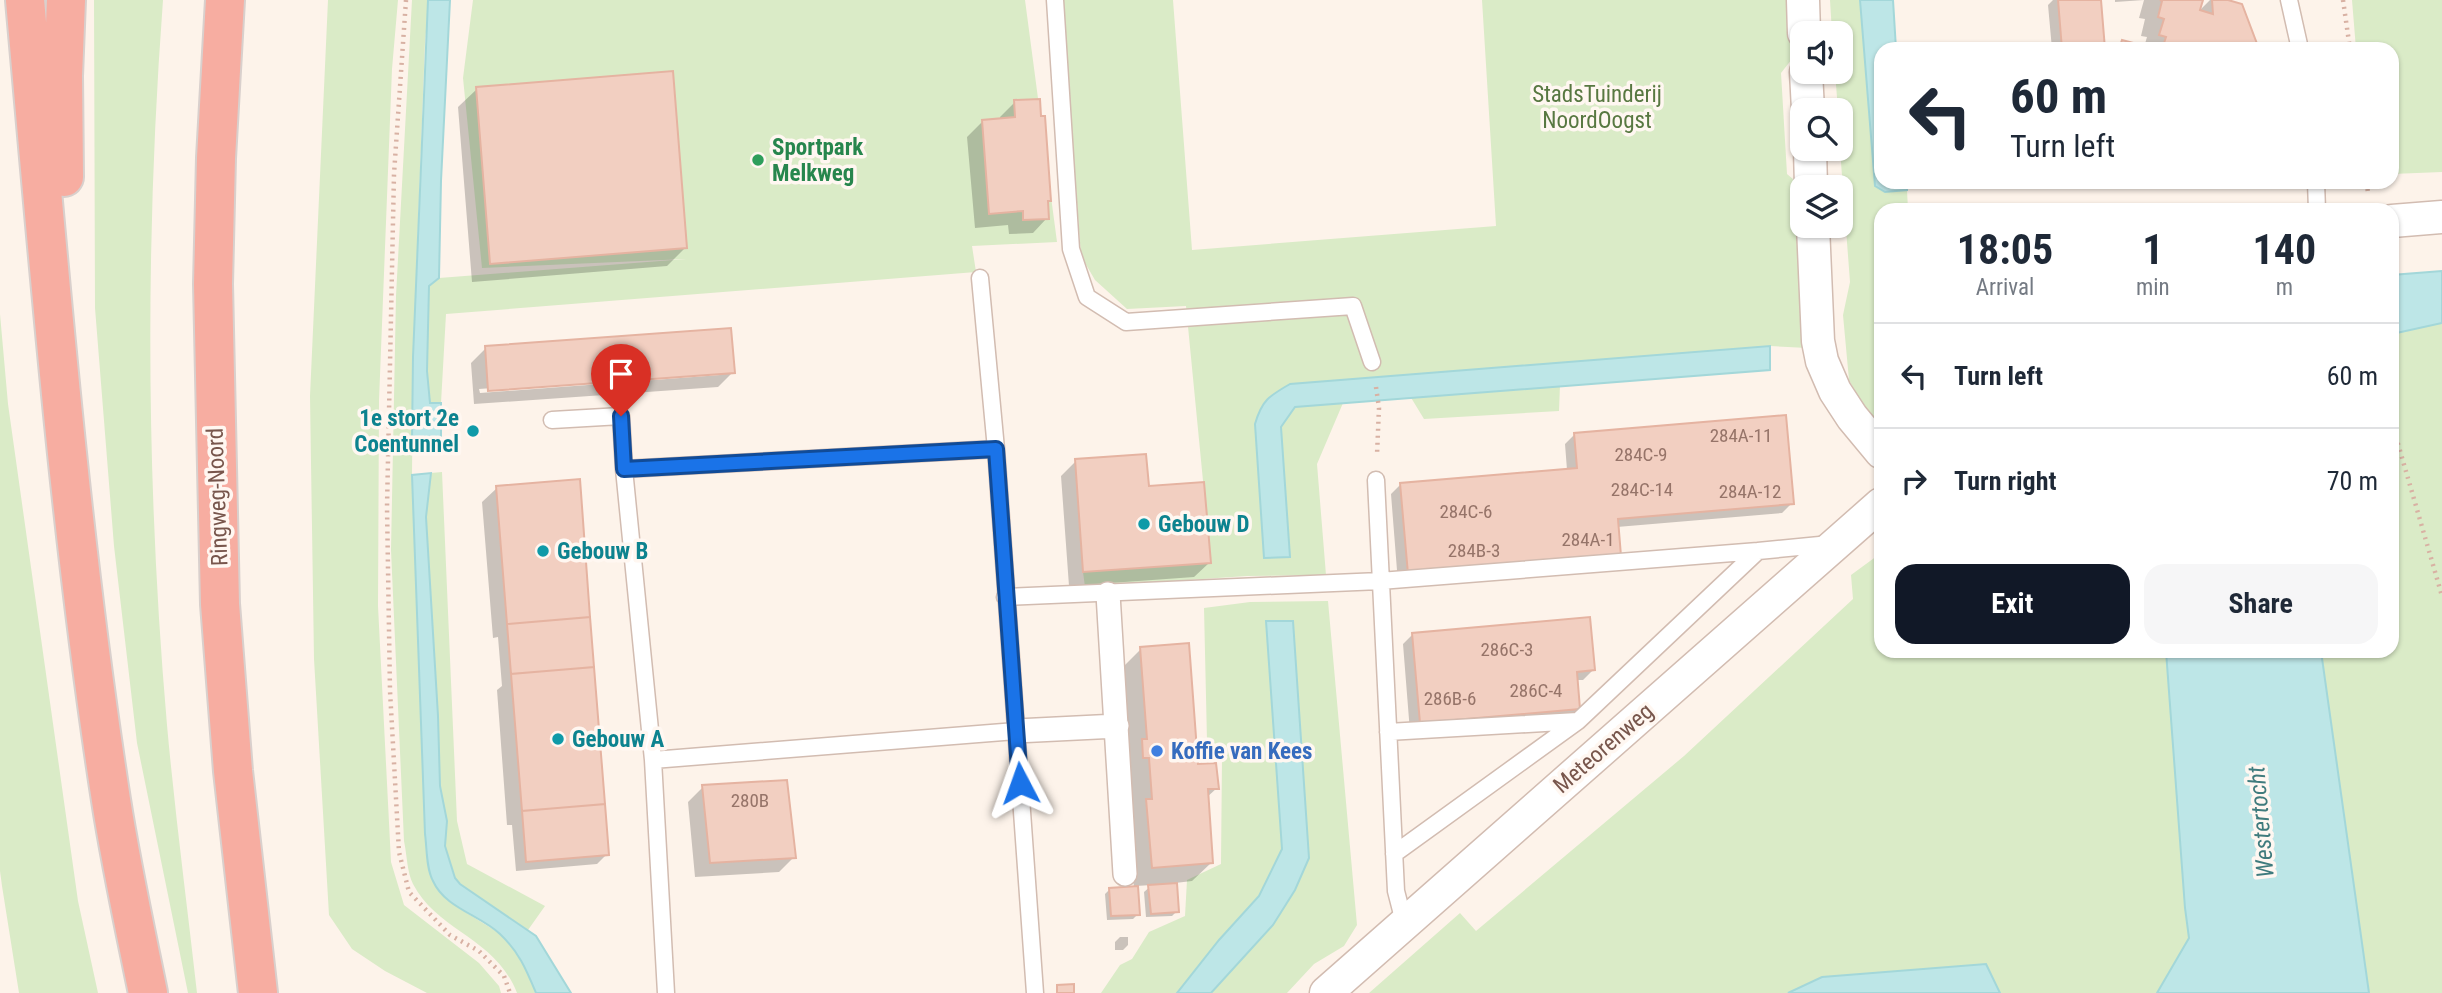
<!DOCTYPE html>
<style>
body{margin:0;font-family:"Roboto Condensed",sans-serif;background:#f6f6f7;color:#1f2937;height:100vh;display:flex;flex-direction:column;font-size:26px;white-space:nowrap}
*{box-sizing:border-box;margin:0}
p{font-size:23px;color:#747a83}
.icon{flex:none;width:38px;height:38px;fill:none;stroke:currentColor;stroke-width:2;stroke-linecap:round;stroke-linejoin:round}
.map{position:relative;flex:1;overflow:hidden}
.details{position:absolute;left:1874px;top:203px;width:525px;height:455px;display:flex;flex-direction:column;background:#fff;border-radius:21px;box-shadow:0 2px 5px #0004}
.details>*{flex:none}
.hud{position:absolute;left:1874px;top:42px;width:525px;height:147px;border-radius:21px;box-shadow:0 2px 5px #0004;background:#fff;color:#1f2937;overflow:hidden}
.controls{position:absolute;left:1790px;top:21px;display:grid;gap:14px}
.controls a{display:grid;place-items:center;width:63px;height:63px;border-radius:14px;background:#fff;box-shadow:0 2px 5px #0004;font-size:35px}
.pin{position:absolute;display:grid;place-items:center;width:60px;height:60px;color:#fff;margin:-72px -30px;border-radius:50% 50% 50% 0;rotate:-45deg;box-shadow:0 0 7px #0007}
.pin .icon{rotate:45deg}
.me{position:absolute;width:77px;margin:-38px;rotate:356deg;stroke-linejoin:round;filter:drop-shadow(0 0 5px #0008)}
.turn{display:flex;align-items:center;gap:24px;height:147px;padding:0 21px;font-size:32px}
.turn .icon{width:91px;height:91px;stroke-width:2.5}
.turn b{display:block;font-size:49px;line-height:60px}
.eta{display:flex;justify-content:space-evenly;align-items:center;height:119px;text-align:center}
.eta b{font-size:42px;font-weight:700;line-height:49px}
.action{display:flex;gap:14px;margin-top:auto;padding:14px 21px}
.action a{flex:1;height:80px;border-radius:21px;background:#111827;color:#fff;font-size:28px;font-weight:700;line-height:80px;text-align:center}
.action a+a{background:#f6f6f7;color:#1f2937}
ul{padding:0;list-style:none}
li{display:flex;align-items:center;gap:21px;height:105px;padding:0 21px;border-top:2px solid #e0e1e3}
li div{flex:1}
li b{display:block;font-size:26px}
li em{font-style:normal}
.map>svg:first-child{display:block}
.green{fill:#daebc7}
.water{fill:#bde6e7;stroke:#a3d7d9;stroke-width:2}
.shadow{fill:#0003;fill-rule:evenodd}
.building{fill:#f2cfc1;stroke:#e5b3a1;stroke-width:2}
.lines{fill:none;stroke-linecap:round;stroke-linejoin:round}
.service-casing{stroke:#d2bcb1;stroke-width:19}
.pedestrian-casing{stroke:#d2bcb1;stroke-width:26}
.minor-casing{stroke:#d2bcb1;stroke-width:35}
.motorway-casing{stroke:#d9d0cd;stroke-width:42}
.path{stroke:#d8b1a3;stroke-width:4.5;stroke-dasharray:2 5;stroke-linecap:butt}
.service{stroke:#fff;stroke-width:16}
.pedestrian{stroke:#fff;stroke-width:23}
.minor{stroke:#fff;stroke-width:32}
.motorway{stroke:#f7ada1;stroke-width:38}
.route-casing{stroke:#114b97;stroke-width:18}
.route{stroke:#1a73e8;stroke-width:12}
.leisure-dot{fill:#2e9e5b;stroke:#fff7f1;stroke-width:2.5}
.culture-dot{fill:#0f9aa8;stroke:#fff7f1;stroke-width:2.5}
.shop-dot{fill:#3f7fe0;stroke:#fff7f1;stroke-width:2.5}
.labels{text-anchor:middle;stroke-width:7;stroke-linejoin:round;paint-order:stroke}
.number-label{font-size:19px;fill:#967469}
.park-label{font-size:23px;fill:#587841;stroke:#fff7f1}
.leisure-label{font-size:23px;font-weight:bold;fill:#27864d;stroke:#fff7f1;text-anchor:start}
.culture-label{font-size:23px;font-weight:bold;fill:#0d838f;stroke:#fff7f1;text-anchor:start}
.street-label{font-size:23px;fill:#78564c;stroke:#fff7f1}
.shop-label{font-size:23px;font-weight:bold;fill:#366cbe;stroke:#fff7f1;text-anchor:start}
.water-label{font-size:24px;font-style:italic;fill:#3f7b7d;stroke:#fff7f1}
</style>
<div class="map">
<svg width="2442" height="993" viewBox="0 0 2442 993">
<rect width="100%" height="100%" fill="#fdf3ea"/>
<path class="green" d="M94,0H163C145,240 146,484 167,725C175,814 187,904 197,993H188L137,743L114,546L95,308Z
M328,0H398L392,69L379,401L378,606L391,862L404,905L479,963L499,986L501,993H427L385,971L352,949L329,915L314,659L310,396Z
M412,0H429L425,42L413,357L412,475L425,834L457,907L499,933L522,958L536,993H517C495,937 438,932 413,884C407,872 407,855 404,841L391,550L396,296Z
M473,0H1025L1057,242L972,246L976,272L446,314L441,403H430L427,371L429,286L439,278L686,259L482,268L463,78Z
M1062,0H1173L1192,250L1496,226L1482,0H1788L1792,59L1781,73L1787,174L1800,185L1802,194L1807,348L1770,346L1270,396L1264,558L1290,557L1281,427L1295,407L1343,403L1317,464L1326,575L1247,576L1085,587L1083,572L1211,563L1186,306L1127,309L1095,280L1081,256Z
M1830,0H1862L1875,186L1885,192L1907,190L1908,210H1881V428L1867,413L1849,380L1843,315L1850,282L1840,149L1841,110H1838L1835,72H1841V33H1832Z
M2352,0H2442V172L2392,174V49H2356Z
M0,314L8,404L78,901L98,993H19L2,886L0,871Z
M2442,323V993H2369L2321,651H2392V334Z
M1560,385L1559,411L1424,419L1410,396Z
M442,472L457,821L467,864L545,906L528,930L460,884L455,878L445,846L447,821L440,786L438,716L426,517L431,473Z
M1881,553V651H2166L2185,908L2189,938L2157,993H2000L1986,964L1822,977L1788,993H1369L1460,913L1476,931L1684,756L1853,599L1851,575Z
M1328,601L1357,925L1344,946L1314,964L1287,993H1211L1273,925L1282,849L1260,896L1219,940L1177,993H1101L1120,965L1132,959L1149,932L1185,916L1187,880L1221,864L1222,758L1207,741L1204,608L1250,602Z"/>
<path class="water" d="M428,0H450L441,181L439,278L429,286L427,371L430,403H441V438L412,439L413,357Z
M1860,0H1893L1896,49H1881V182H1907V190L1885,192L1875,186Z
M2442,271V323L2392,334V275Z
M1770,346V370L1295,407L1281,427L1290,557L1264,558L1255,424C1262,400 1269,396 1290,384Z
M431,473L426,517L438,716L440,786L447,821L445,846L455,878L460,884L536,936L571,993H536C526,969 519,952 500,934C480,915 445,908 433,881C426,868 427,848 425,834L412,475Z
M1266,621H1293L1309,858L1295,890L1273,925L1211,993H1177L1219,940L1259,896L1282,849Z
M2166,651H2321L2369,993H2157L2189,938L2185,908Z
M1986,964L2000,993H1788L1822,977Z"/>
<path class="shadow" d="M2053,0H2099L2103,49H2052L2048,5Z
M2115,0H2201L2197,13L2210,0H2221L2256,49H2115L2123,42L2144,47L2147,37L2141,36L2145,19L2139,18L2144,0L2115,2Z
M477,89L686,247L667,266L472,282L458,107Z
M1015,102L1050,200L1046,203L1047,218L1033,233L1009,234L1008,225L975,228L967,137L982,122L1000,120V117Z
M2111,182H2128L2111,185Z
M2157,182H2192L2158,185Z
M486,348L733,372L718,387L474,404L471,363ZM720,372V375L480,393L479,389Z
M1575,434L1792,503L1782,513L1617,527L1398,583L1391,494L1401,484L1567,470L1565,444Z
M1076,461L1147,488L1209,563L1194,577L1069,586L1061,476Z
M497,488L607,854L597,864L516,871L512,825H507L497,690L502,686L498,637L493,638L482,502Z
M1413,634L1593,670L1583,680H1576L1579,709L1569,719L1410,732L1403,644Z
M1141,649L1197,766L1217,788L1206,798L1211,863L1192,881L1175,883L1177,911L1172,916L1146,917L1144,892L1152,885L1136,886L1138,914L1133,919L1107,920L1105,894L1110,889L1134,888L1128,820L1133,815L1131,776H1125L1122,668Z
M703,787L794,857L779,872L695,877L688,802Z
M1120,937H1128V945L1123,950H1115V942Z"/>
<path class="building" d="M2058,0H2101L2105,49H2062Z
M2160,0H2203L2200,10L2213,14L2212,0H2228L2242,4L2259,49H2162L2166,37L2159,35L2164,19L2158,17L2162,1Z
M2122,40L2156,49H2119Z
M673,71L687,248L490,264L476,87Z
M1040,99L1041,116H1045L1051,201H1048L1049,219L1023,220V211L989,214L982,120L1015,117L1014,100Z
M731,328L735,373L488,391L485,346Z
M1786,415L1794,504L1618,519L1621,556L1408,574L1400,483L1577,468L1574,433Z
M1146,454L1149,486L1204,482L1211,563L1083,572L1075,459Z
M580,479L590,617L507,624L496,486Z
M590,617L594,667L511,674L507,624Z
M1590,617L1595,670L1577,672L1580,709L1420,723L1412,633Z
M1189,643L1198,764L1216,763L1219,789H1208L1213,863L1152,868L1146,799H1152L1149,758H1143L1142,739H1147L1140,647Z
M594,667L605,804L522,811L511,674Z
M787,780L796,858L710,863L702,785Z
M605,804L609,855L526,862L522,811Z
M1177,883L1179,912L1151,914L1148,885Z
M1138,886L1140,915L1111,916L1109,888Z
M1074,984V993H1057V985Z"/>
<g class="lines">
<defs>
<path id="service" d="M1055,0L1071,249L1087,297L1126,322L1353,306L1372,362
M2289,0L2300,49
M2316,182L2317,210
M980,278L996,449
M552,420L621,416L624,469L996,449L1035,993
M624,469L653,760L666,993
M1376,480L1396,891L1404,922
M1005,597L1380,581L1758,551
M1388,732L1578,721
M653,760L1016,731
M1394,854L1578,721L1758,551L1830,544"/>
<path id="pedestrian" d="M1108,594L1125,874
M1016,731L1117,726"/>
<path id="minor" d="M1803,0L1804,33
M1806,72L1808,110
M1810,149L1811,187
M2392,221L2442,217
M1813,226L1818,341L1822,361L1835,391L1852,417L1881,452
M1326,993L1881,504"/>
<path id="motorway" d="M25,0C49,267 70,535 111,800C121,865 135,929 148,993
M225,0L216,158L213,284L220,604L233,771L258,993
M64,177L63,76L66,0"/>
</defs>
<use href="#service" class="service-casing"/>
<use href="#pedestrian" class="pedestrian-casing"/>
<use href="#minor" class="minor-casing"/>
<use href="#motorway" class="motorway-casing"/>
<path class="path" d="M406,0L394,174L387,507L390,691L399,852L409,892L450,935L479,951L504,976L510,993
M2343,0L2350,49
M2367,182L2368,195
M1376,387L1379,408L1377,455
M2392,423L2442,596"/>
<use href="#service" class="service"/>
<use href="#pedestrian" class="pedestrian"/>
<use href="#minor" class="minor"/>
<use href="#motorway" class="motorway"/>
</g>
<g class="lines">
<defs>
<path id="route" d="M621,416L624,469L996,449L1020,783"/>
</defs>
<use href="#route" class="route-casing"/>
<use href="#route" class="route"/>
</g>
<circle class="leisure-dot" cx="758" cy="160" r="7"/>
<g class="culture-dot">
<circle cx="473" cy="431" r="7"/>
<circle cx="1144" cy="524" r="7"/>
<circle cx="543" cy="551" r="7"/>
<circle cx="558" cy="739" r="7"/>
</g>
<circle class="shop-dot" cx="1157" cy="751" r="7"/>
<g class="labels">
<g class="number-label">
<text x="1741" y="442">284A-11</text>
<text x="1641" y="461">284C-9</text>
<text x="1642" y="496">284C-14</text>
<text x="1750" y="498">284A-12</text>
<text x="1466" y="518">284C-6</text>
<text x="1588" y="546">284A-1</text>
<text x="1474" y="557">284B-3</text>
<text x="1507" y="656">286C-3</text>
<text x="1536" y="697">286C-4</text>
<text x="1450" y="705">286B-6</text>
<text x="750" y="807">280B</text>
</g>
<g class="park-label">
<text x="1597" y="102">StadsTuinderij<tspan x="1597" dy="26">NoordOogst</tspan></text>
</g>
<g class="leisure-label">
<text x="772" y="155">Sportpark<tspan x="772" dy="26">Melkweg</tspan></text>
</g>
<g class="culture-label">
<text x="459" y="426" text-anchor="end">1e stort 2e<tspan x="459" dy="26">Coentunnel</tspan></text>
<text x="1158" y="532">Gebouw D</text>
<text x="557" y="559">Gebouw B</text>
<text x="572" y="747">Gebouw A</text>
</g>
<g class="street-label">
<text transform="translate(217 497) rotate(-92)" y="8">Ringweg-Noord</text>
<text transform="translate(1603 748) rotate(-41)" y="8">Meteorenweg</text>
</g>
<g class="shop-label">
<text x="1171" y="759">Koffie van Kees</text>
</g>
<g class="water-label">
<text transform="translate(2261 822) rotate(-95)" y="8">Westertocht</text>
</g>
</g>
</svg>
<div class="controls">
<a><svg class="icon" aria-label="sound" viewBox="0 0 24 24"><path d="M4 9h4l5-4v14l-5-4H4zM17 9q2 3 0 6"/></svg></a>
<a><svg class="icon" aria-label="search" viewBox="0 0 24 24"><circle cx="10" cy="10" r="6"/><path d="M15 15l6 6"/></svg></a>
<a><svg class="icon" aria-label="layers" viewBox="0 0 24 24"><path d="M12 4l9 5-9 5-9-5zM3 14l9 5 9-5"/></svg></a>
</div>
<div class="pin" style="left:621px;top:416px;background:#d93025"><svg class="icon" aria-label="arrive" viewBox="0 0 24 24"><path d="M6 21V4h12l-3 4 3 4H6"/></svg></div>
<svg class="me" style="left:1020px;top:783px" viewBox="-20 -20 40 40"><path d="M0-17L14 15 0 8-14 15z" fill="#1a73e8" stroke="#fff" stroke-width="4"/></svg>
<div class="hud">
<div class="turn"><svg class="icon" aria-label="left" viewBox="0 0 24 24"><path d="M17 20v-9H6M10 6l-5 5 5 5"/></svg><div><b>60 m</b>Turn left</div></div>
</div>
<section class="details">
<div class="eta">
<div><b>18:05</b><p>Arrival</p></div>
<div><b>1</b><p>min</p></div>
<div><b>140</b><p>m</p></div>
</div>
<ul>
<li><svg class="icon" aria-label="left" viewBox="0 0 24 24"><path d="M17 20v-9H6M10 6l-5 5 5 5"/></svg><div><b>Turn left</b></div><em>60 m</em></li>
<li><svg class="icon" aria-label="right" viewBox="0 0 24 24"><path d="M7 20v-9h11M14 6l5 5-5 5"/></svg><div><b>Turn right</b></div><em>70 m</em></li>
</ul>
<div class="action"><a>Exit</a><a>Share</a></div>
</section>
</div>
